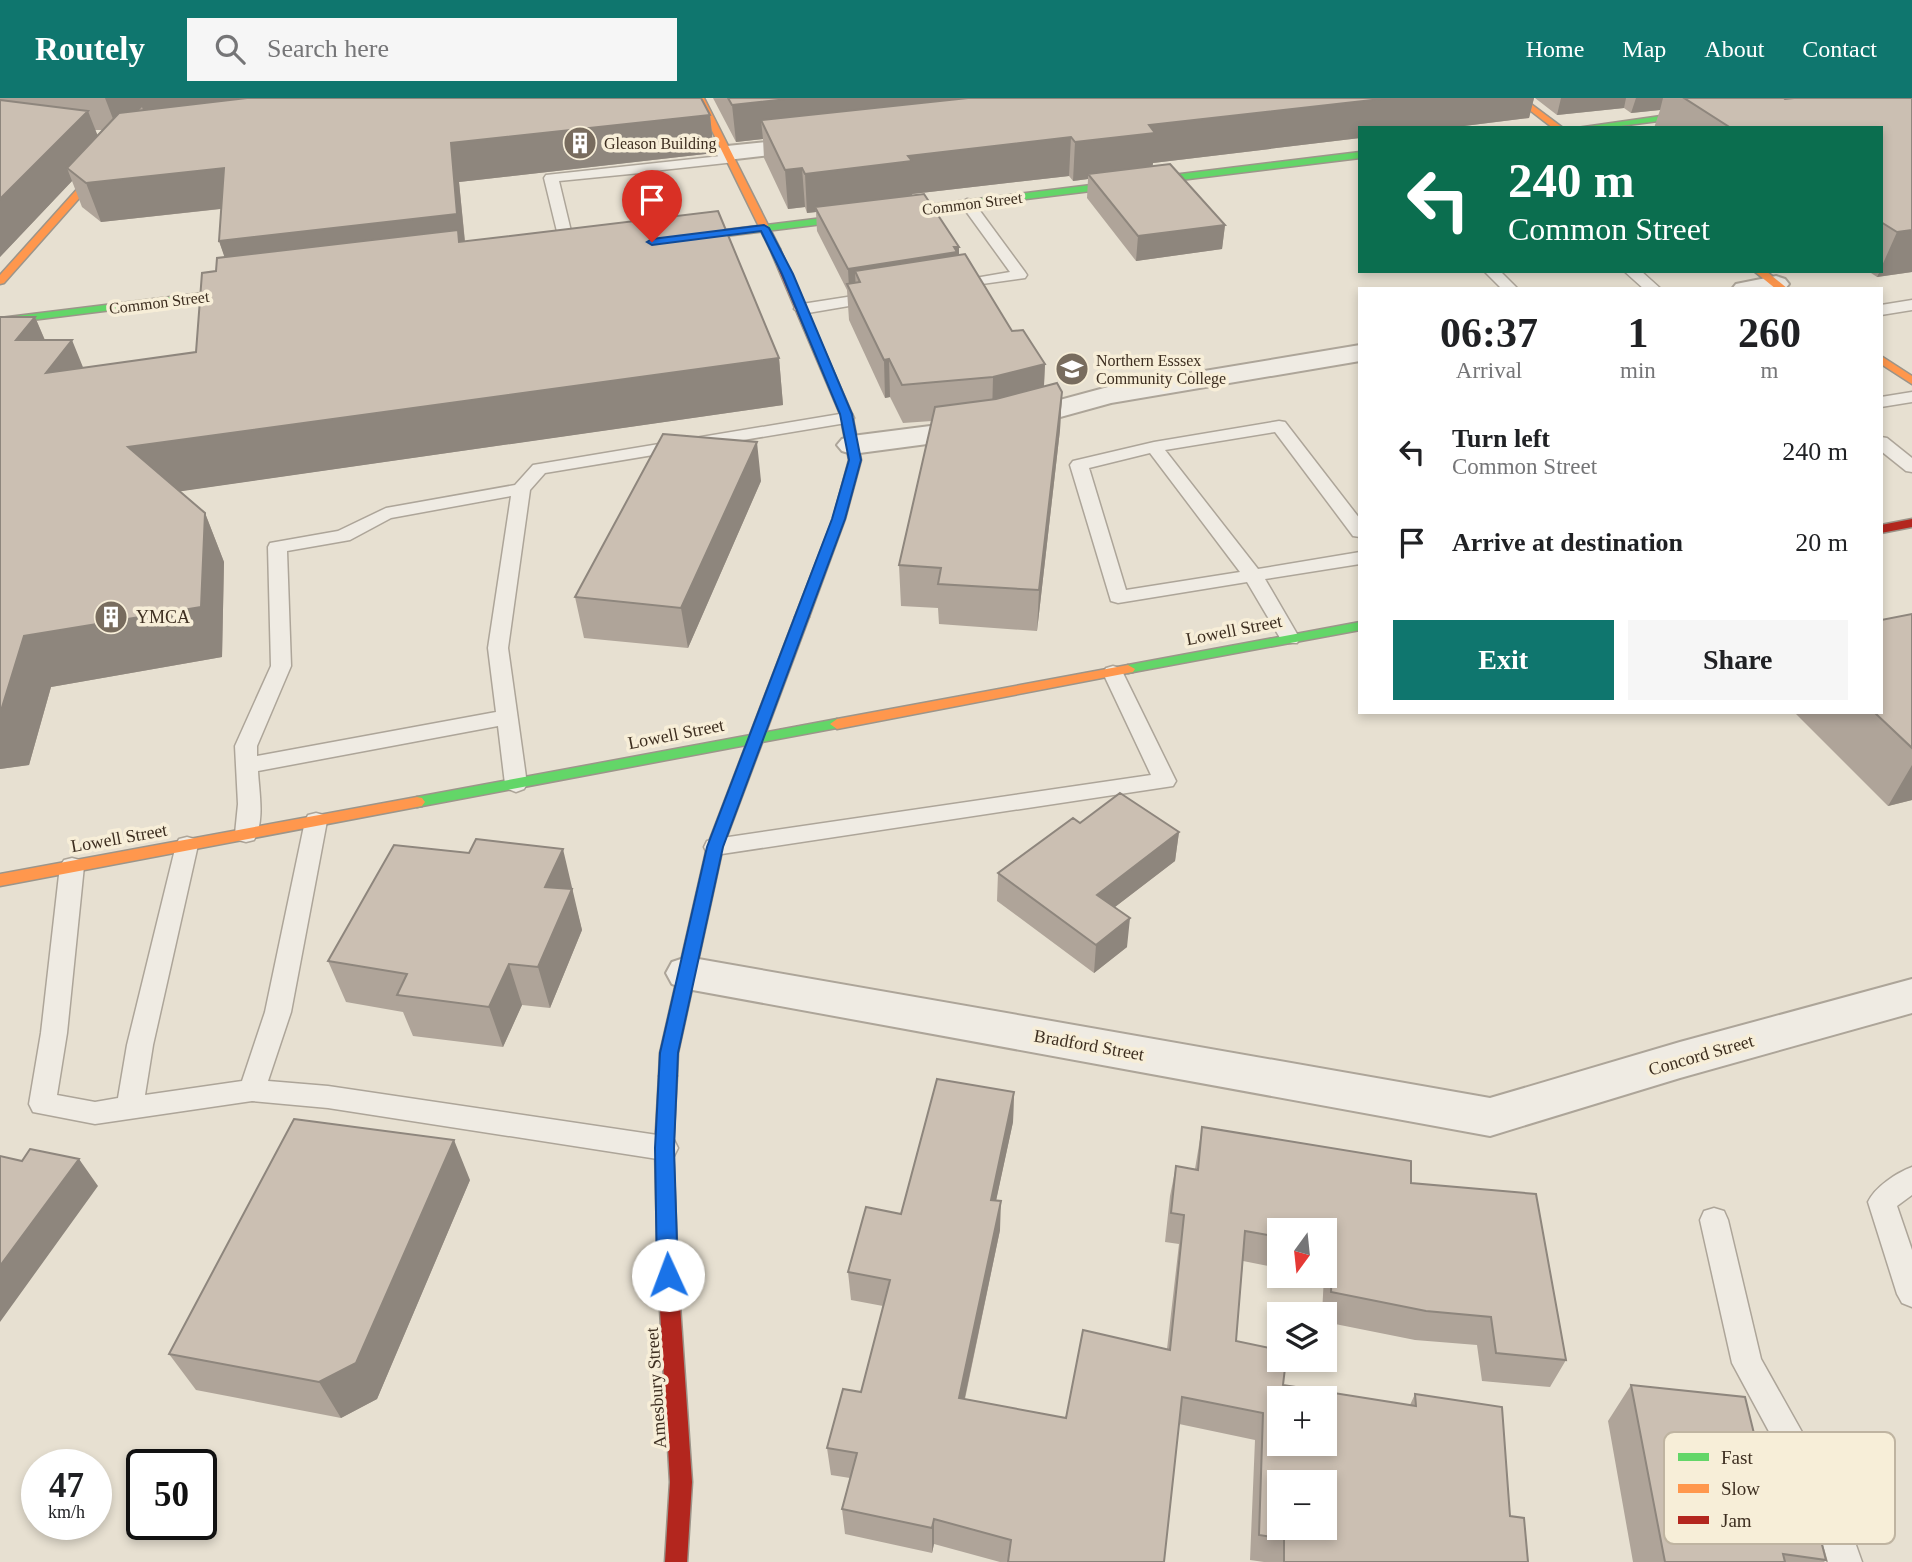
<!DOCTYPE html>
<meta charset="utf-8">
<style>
body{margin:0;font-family:"Times New Roman",serif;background:#f6f6f6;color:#202124;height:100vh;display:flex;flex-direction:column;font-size:26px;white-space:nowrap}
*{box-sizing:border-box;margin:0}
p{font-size:23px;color:#757577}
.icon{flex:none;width:38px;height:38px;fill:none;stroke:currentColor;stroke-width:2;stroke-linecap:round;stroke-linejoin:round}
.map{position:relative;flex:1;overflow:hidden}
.side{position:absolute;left:1358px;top:189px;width:525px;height:427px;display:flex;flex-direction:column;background:#fff;border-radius:0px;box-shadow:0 4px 10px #0003}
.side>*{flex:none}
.guide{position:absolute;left:1358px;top:28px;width:525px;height:147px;border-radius:0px;box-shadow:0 4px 10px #0003;background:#0b6e4f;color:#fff;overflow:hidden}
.needle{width:46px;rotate:195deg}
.tools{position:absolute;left:1267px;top:1120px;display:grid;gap:14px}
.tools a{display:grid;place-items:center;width:70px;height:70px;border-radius:0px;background:#fff;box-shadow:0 4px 10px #0003;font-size:35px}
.speed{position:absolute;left:21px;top:1351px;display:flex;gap:14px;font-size:35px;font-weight:700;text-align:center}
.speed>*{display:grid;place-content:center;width:91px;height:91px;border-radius:50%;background:#fff;box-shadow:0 4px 10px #0003;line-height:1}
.speed small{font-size:18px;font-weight:400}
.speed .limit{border:4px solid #111;border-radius:10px;background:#fff;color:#111}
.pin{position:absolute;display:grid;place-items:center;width:60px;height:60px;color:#fff;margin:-72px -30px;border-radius:50% 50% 50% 0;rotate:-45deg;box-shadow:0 0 7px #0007}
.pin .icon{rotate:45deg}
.me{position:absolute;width:77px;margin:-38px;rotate:358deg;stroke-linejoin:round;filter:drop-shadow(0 0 5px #0008)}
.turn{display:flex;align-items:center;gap:24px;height:147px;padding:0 35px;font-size:32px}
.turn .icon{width:91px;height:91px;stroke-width:2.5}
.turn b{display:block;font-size:49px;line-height:60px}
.eta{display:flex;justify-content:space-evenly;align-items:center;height:119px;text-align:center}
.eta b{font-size:42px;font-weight:800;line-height:49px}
.primary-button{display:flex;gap:14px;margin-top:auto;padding:14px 35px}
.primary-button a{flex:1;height:80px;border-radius:0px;background:#0f766e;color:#fff;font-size:28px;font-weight:800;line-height:80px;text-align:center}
.primary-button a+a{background:#f6f6f6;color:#202124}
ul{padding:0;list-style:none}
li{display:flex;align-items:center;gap:21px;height:91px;padding:0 35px}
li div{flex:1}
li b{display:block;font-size:26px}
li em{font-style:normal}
header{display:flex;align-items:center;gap:42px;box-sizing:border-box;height:98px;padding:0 35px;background:#0f766e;color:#fff}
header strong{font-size:33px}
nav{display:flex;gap:38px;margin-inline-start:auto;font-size:24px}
.search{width:490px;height:63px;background:#f6f6f6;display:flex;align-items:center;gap:18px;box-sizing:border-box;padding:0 24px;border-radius:0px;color:#757577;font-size:26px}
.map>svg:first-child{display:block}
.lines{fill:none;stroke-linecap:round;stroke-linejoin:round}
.lane-casing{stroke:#ada599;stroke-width:3}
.street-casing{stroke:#ada599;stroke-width:4}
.fast-casing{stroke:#9c958a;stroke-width:3}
.slow-casing{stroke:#9c958a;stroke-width:3}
.jam-casing{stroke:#9c958a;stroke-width:3}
.lane{fill:#efebe3;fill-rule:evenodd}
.street{fill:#efebe3;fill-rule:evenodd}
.fast{fill:#63d668;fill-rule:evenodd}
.slow{fill:#ff974d;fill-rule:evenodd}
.jam{fill:#b3261e;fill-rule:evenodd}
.wall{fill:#afa499;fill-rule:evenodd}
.shaded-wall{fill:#8e867d}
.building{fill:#cbbfb2;stroke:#8e867d;stroke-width:2;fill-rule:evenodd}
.route{fill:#1a73e8;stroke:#114b97;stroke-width:2}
.labels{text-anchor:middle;stroke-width:7;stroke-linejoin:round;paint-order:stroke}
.far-poi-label{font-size:16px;fill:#3d2e20;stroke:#f7eed8;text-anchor:start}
.far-street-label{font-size:16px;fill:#3d2e20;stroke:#f7eed8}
.poi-label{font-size:18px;fill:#3d2e20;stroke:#f7eed8;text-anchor:start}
.street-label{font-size:18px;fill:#3d2e20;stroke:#f7eed8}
.key{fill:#f7eed8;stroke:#bfb4a1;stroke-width:2}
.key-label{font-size:19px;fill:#3d2e20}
</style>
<header>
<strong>Routely</strong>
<div class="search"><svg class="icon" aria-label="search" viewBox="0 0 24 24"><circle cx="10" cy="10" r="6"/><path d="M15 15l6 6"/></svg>Search here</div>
<nav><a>Home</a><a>Map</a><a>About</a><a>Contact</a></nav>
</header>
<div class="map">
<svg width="1912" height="1464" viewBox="0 0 1912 1464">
<rect width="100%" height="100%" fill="#e7e0d1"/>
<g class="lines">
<defs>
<path id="lane" d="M730,57L735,58V64L653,73L676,142L669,146L662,142L640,75L559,83L576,154L569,158L562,154L544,80L546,77Z
M967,101L972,102L1025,174L1027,177L1025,180L946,191L944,188L946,185L1010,174L960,105Z
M1484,173H1500L1518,191H1502Z
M1624,173H1641L1661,191H1644Z
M879,194L887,199L884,202L802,216L794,211L802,206Z
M1912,202V212L1881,217V207Z
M1912,294V304L1881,309V299Z
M846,315L852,316L854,320L852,324L545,375L530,392L508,550L527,686L524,691L516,694L508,691L505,686L498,628L258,673C259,694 265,723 254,742L246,744L238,742L235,736L238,706L235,648L271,568L268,449L270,445L338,433L386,410L515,387L533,367L539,366ZM511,398L488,550L496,614L257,658V648L291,568L287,453L350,442L391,420Z
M1279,323L1285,324L1360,421V439L1353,438L1275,334L1165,352L1258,471L1360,454V466L1265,481L1300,541L1297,545H1283L1247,484L1118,505L1111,503L1070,367L1073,363L1154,344ZM1150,355L1240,474L1126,492L1089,370Z
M1881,339L1887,340L1912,360V374L1906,373L1881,353Z
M1113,568L1120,570L1123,575L1176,683L1173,688L715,757L707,755L704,749L707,743L715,741L1151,677L1103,575L1106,570Z
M316,715L324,717L327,723L291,914L268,983L328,988L664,1038L674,1042L678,1050L674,1058L664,1062L328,1010L252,1003L95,1026L33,1014L29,1006L41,935L60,768L64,762L72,760L80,762L84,768L67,935L57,997L95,1004L118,1000L127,947L176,747L179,741L187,739L195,741L198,747L153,947L145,997L242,983L265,914L305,723L308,717Z
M1912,1069V1097L1897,1108L1912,1152V1209L1902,1205L1897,1196L1868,1104C1875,1089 1896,1075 1912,1069Z
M1714,1110L1724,1113L1728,1122L1761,1261L1840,1402L1862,1464H1828L1815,1419L1732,1265L1700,1122L1704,1113Z"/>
<path id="street" d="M814,39L822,41L825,46L822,51L727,62L719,60L716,55L719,50L727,48Z
M1776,178L1785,181L1789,186L1785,191H1732L1736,186Z
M1360,247V263L1111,305L995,337L852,356L842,353L837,347L842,341L852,338L993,320L1108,289Z
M687,859L1490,1000L1680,944L1912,881V915L1680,980L1490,1038L687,891L672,886L666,875L672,864Z"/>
<path id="fast" d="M1710,11L1713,12V16L1604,30H1577Z
M1360,54V60L676,144L671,141L676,138Z
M252,189L257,192L256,194L0,226V220Z
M1360,524V532L1128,575L1121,571L1128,567Z
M837,621L844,626L842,629L417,709L409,704L417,699Z"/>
<path id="slow" d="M159,0H168L4,185L0,186V177Z
M696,0H704L780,151L779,153L770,151Z
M1514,0H1523L1563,30H1553Z
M1754,173H1766L1788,191H1776Z
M1881,258L1912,278V286L1881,266Z
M802,515L809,519L723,749L678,955L677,978L674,983L668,985L662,983L659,978L660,955L707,749L795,519Z
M1128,567L1135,571L1133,574L837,631L830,626L837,621Z
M417,699L422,700L425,704L422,708L0,788V776Z"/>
<path id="jam" d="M775,148L780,151L852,316L861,362L845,421L809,519L802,523L795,519L833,421L849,362L840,316L770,151Z
M1912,421V429L1881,435V427Z
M668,971L674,973L677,978L673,1050L678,1177L692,1384L687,1464H665L670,1384L658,1177L655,1050L659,978L662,973Z"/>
</defs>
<use href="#lane" class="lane-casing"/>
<use href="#street" class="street-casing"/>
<use href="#fast" class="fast-casing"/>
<use href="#slow" class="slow-casing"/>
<use href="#jam" class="jam-casing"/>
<use href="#lane" class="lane"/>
<use href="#street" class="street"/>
<use href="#fast" class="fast"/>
<use href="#slow" class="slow"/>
<use href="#jam" class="jam"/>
</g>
<path class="wall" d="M0,0H701L710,17L714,55L459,84L465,143L779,260L783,307L180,393L205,415L224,464L222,559L51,589L29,667L0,671V219H35L45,242L83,270L196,254L216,173L225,159L219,143L221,111L101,124L82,109L72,83L0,159ZM95,32H102L97,37Z
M713,0H1534L1529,20L1448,30H1360V40L1153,65L1152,69L1225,127L1222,151L1136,163L1087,100L1088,81L1073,83L1069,78L912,96L959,157L1012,233L1045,266L1044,289L1062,294L1060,332L1037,533L939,526L938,510L901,508L899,467L932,323L903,325L890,299L885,300L849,222L847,192L817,133L816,114L807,115L805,109L788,111L764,60L763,41L736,44Z
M1535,0H1784L1785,1L1912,0V174L1877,179L1868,173H1881V30H1654L1660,12L1631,15L1624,10L1557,17Z
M761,383L688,550L584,540L575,499Z
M1912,516V702L1888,708L1794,614H1881Z
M1080,725L1179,734L1175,763L1115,809L1127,849L1094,875L997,803L998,775Z
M573,792L572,794L582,832L550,910L522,907L503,949L413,938L403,914L346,904L328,863Z
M1014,994L1013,1024L996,1102L1000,1132L965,1301L1066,1320L1167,1251L1179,1146L1165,1144L1170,1098L1176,1068L1195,1071L1202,1029L1411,1085L1566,1262L1550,1289L1482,1283L1477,1247L1415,1242L1325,1224V1216H1322L1324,1178H1322H1325V1132H1279V1170L1243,1163L1236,1243L1283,1287L1410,1307L1415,1296L1510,1418L1528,1464H1264L1250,1462L1255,1342L1179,1326L1164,1464H1000L934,1446L932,1455L845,1436L842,1411L850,1380L831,1377L827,1350L861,1294L883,1208L851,1202L848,1174Z
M470,1082L377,1301L341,1320L196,1292L169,1256Z
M1631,1287L1764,1376L1826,1462L1824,1464H1633L1608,1323Z"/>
<path class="shaded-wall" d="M105,0H423L150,32L142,9L118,34Z
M797,0H1142L761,22L763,41L736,44L732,7Z
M1390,0H1534L1529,20L1448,30H1360V40L1153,65L1152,73L1088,76V81L1073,83L1075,44L1149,27Z
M1561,0H1626L1624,10L1557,17Z
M1636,0H1663L1660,12L1631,15Z
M88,13L103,51L67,70L72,83L0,159V101Z
M710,17L714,55L459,84L466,156L233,184L219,143L451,45Z
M1071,39L1069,78L912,96V102L815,109L816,114L807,115L805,76L908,58Z
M224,70L237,109L101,124L86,85Z
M802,70L805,109L788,111L785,72Z
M1225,127L1222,151L1136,163L1138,138Z
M1912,132V174L1877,179L1880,173H1881V170L1897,134Z
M959,149V174L860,184L855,173L856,195L849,190L848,171Z
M35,219L54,264L72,242L91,289L67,322L16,242Z
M779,260L783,307L148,398L128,349Z
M889,261L890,299L885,300L884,262Z
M1045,266L1043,304L992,317L993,279Z
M1062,294L1060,332L1037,533L1039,492Z
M757,344L761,383L688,550L681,510Z
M205,415L224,464L222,559L51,589L29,667L0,671V616L24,538Z
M1912,667V702L1888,708Z
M1179,734L1175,763L1094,825L1097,797Z
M563,751L582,832L550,910L538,869L545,789Z
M1130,820L1127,849L1094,875L1096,847Z
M509,866L522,907L503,949L489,909Z
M1014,994L1013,1024L990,1131L991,1102Z
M454,1042L470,1082L377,1301L341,1320L319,1284Z
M79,1061L98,1088L0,1224V1168Z
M1001,1103L1000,1132L959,1327V1300Z
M934,1421V1446L932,1455V1430Z"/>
<path class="building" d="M247,0H701L710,17L451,45L457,116L219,143L224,70L86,85L67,70L119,15Z
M728,0H797L732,7Z
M968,0H1390L1149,27L1155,35L1075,44L1071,39L908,58L912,63L805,76L802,70L785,72L761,22Z
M1684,0H1784L1785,1L1794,0H1912V132L1897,134L1881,124V30H1731Z
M0,2L88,13L0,101Z
M1170,66L1225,127L1138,138L1088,76Z
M924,96L959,149H954L957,154L848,171L815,109Z
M718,113L779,260L128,349L205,415L201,509L24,538L0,616V219H35L16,242H72L46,275L196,254L202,175L216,173L217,160L458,132L459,144Z
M965,156L1012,233L1023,232L1045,266L993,279L902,287L889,261L884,262L847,186L860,184L855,173Z
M1057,285L1062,294L1039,492L938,486L941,470L899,467L935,309L996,301Z
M663,336L757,344L681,510L575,499Z
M1912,516V650L1874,614H1881V522Z
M1120,695L1179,734L1097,797L1130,820L1096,847L998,775L1073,720L1080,725Z
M476,741L563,751L545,789L572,791L538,869L509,866L489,909L397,897L407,876L328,863L394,747L469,755Z
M937,981L1014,994L991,1102L1001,1103L959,1300L1066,1320L1083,1232L1170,1252L1184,1117L1171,1115L1176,1068L1198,1072L1202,1029L1411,1063V1085L1536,1096L1566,1262L1496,1255L1491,1219L1426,1213L1331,1194L1333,1149L1325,1148V1132H1279V1139L1245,1133L1236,1243L1279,1252V1262H1286L1283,1287L1416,1308L1415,1296L1502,1309L1510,1418L1524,1420L1528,1464H1284V1441L1259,1437L1263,1315L1182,1299L1164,1464H1008L1011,1442L934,1421L932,1430L842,1411L857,1355L827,1350L843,1291L861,1294L890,1182L848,1174L866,1109L901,1116ZM1279,1300H1325V1346H1279ZM1279,1384H1325V1430H1279Z
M294,1021L454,1042L356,1265L319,1284L169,1256Z
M30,1051L79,1061L0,1168V1058L22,1063Z
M1631,1287L1745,1299L1764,1376L1805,1381L1826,1462L1783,1456L1785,1464H1665Z"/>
<path class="route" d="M764,127L769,130L793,176L852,316L861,362L845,421L723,749L678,955L674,1050L678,1177L675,1184L668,1186L660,1184L657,1177L655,1050L660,955L707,749L832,421L849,362L840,316L782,176L761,133L652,147L647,144L652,141Z"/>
<defs>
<symbol id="building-disc" viewBox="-11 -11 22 22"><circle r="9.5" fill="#786c5e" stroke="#f7eed8"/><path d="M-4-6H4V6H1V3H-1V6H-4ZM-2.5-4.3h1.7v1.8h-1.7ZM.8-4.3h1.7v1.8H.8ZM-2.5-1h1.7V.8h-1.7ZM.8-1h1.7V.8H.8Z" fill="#fff"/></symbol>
<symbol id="university-disc" viewBox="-11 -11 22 22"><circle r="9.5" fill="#786c5e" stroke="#f7eed8"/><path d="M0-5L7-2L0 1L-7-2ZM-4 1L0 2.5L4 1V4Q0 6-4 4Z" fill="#fff"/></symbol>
</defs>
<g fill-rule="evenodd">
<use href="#building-disc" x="561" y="26" width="38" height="38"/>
<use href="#university-disc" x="1053" y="252" width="38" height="38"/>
<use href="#building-disc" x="92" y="500" width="38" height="38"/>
</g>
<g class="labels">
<g class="far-poi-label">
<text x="604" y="51">Gleason Building</text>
<text x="1096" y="268">Northern Esssex<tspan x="1096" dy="18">Community College</tspan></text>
</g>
<g class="far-street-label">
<text transform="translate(972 105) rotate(-7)" y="6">Common Street</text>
<text transform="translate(159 204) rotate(-7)" y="6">Common Street</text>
</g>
<g class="poi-label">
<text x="136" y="525">YMCA</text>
</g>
<g class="street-label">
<text transform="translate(1234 532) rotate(-11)" y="6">Lowell Street</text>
<text transform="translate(676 636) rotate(-11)" y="6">Lowell Street</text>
<text transform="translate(119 740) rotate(-10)" y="6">Lowell Street</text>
<text transform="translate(1089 947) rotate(10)" y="6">Bradford Street</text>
<text transform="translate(1701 957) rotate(-16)" y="6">Concord Street</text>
<text transform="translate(656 1290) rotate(-94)" y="6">Amesbury Street</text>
</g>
</g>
<rect x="1664" y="1334" width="231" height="112" rx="10" class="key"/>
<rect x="1678" y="1355" width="31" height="8" fill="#63d668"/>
<rect x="1678" y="1386" width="31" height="9" fill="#ff974d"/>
<rect x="1678" y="1418" width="31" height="8" fill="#b3261e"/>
<g class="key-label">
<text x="1721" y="1366">Fast</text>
<text x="1721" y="1397">Slow</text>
<text x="1721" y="1429">Jam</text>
</g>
</svg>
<div class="tools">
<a><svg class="needle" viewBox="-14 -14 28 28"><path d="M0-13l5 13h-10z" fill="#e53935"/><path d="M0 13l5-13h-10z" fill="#757577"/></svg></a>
<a><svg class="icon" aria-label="layers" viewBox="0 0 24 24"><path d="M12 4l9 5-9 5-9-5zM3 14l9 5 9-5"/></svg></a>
<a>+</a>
<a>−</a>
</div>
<div class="speed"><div>47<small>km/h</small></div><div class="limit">50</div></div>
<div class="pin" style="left:652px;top:144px;background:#d93025"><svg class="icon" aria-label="arrive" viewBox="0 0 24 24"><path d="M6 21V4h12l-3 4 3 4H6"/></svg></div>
<svg class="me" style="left:668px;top:1177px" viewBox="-20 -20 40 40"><circle r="19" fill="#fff"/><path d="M0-13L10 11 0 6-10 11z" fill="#1a73e8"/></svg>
<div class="guide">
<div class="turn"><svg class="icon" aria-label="left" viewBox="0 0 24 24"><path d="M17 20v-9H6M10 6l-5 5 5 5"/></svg><div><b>240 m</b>Common Street</div></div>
</div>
<section class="side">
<div class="eta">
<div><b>06:37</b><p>Arrival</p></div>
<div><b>1</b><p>min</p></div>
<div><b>260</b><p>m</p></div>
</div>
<ul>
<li><svg class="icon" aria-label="left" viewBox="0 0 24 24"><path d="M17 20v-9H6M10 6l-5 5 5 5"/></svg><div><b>Turn left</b><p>Common Street</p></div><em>240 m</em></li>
<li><svg class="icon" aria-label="arrive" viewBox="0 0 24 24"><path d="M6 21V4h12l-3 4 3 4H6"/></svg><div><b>Arrive at destination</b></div><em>20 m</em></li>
</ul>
<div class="primary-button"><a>Exit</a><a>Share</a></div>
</section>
</div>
